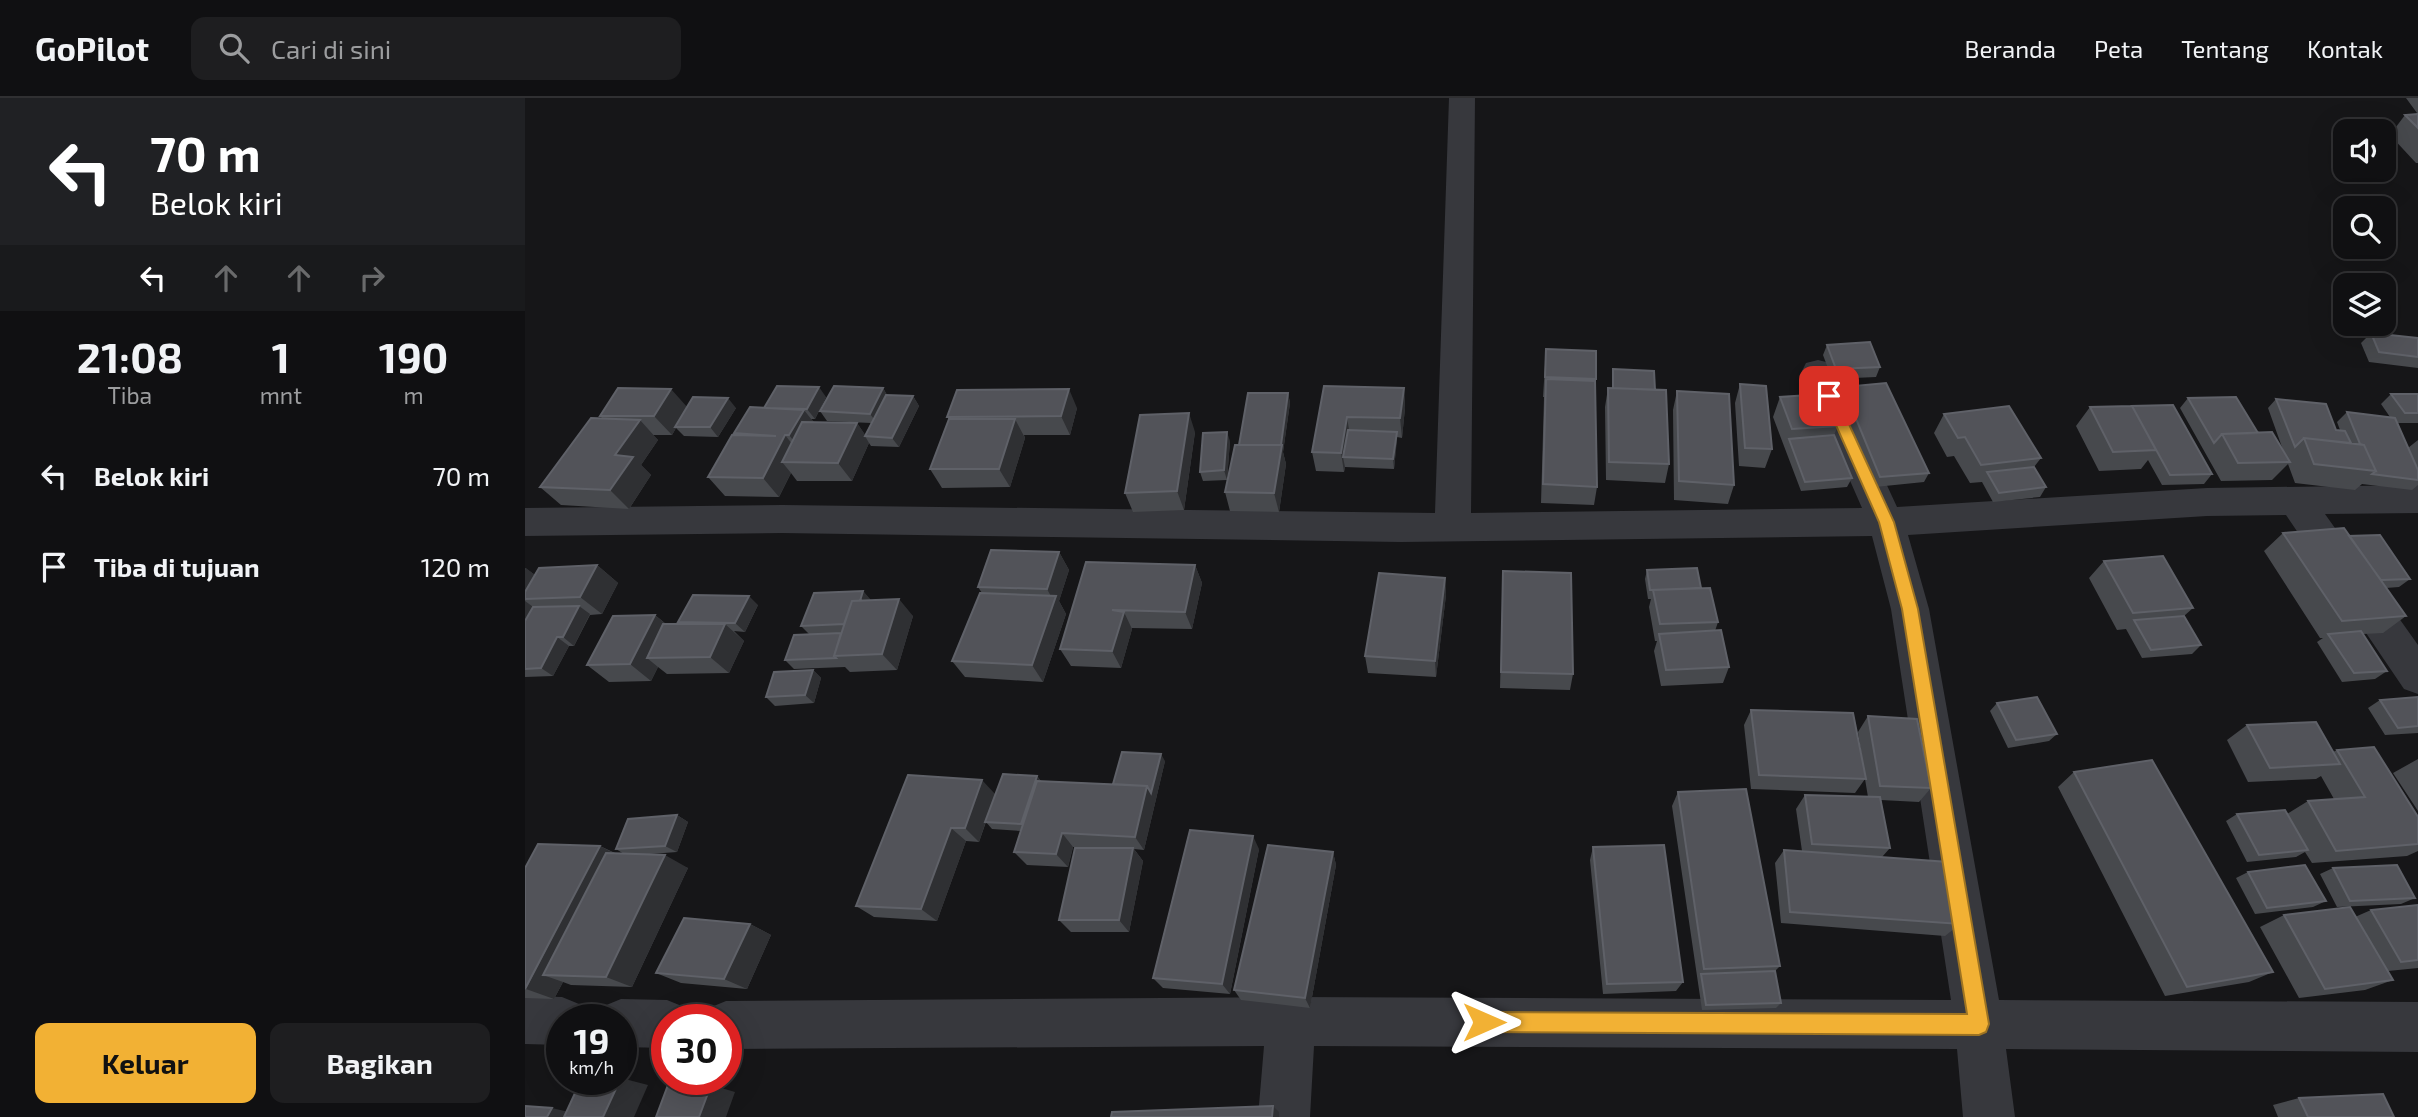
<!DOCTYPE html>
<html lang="id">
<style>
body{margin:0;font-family:"Exo 2",sans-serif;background:#1e1e20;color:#f1f3f6;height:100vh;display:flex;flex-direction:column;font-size:26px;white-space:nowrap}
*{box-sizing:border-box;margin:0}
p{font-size:23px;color:#9c9d9f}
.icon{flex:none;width:38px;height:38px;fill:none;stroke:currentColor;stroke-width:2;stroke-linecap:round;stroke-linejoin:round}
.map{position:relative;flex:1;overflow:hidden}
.details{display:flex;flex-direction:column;background:#101012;width:525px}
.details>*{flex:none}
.guide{background:#202124;color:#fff;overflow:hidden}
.fabs{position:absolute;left:1808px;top:21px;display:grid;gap:14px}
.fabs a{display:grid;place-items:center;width:63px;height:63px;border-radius:14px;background:#101012;box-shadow:0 7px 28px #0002,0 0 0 2px #303032;font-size:35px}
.speed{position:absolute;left:21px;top:906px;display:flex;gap:14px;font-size:35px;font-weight:700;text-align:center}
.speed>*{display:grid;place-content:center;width:91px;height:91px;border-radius:50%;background:#101012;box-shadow:0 7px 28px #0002,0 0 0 2px #303032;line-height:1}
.speed small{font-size:18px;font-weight:400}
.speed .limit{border:10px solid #d22;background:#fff;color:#111}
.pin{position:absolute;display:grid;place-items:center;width:60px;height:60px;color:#fff;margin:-30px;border-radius:14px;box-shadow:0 4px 10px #0006}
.me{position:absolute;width:77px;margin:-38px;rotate:90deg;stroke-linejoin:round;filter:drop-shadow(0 0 5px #0008)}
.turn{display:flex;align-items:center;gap:24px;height:147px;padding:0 35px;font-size:32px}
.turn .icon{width:91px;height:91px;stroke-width:2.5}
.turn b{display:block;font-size:49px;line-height:60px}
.lanes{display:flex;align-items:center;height:66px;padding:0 35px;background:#0003;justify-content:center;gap:35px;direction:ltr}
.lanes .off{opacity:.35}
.eta{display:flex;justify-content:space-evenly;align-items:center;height:119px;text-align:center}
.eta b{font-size:42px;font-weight:700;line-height:49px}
.primary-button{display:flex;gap:14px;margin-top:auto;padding:14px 35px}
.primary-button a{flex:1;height:80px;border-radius:14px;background:#f2b134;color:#111;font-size:28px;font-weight:700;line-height:80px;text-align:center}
.primary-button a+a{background:#1e1e20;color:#f1f3f6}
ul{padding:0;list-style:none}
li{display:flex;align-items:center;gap:21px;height:91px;padding:0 35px}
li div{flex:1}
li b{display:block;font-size:26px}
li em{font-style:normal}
header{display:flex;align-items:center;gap:42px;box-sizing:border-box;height:98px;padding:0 35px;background:#101012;border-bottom:2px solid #303032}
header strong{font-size:33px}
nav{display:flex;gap:38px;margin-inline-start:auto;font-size:24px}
.search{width:490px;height:63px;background:#1e1e20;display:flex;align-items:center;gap:18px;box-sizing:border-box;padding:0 24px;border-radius:14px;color:#9c9d9f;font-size:26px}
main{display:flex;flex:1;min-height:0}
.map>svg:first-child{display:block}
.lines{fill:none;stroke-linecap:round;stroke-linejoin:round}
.minor{fill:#37383d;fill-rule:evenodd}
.wall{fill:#47494d}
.shaded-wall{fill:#2f3033}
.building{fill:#525359;stroke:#5f6168;stroke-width:2}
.route{fill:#f2b134;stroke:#9d7322;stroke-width:2}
</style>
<header>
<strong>GoPilot</strong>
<div class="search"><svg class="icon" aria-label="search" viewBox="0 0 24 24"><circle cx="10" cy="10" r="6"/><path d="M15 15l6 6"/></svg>Cari di sini</div>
<nav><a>Beranda</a><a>Peta</a><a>Tentang</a><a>Kontak</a></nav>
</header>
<main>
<section class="details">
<div class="guide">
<div class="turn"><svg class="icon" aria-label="left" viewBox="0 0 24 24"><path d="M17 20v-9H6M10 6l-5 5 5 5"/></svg><div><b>70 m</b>Belok kiri</div></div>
<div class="lanes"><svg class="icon" aria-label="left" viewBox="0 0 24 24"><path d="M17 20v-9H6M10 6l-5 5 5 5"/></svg><svg class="icon off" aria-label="ahead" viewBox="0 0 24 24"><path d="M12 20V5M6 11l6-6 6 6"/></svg><svg class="icon off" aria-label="ahead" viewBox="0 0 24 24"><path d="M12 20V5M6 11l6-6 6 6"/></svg><svg class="icon off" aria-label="right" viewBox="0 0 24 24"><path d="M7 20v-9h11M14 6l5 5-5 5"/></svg></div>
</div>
<div class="eta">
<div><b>21:08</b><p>Tiba</p></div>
<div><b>1</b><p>mnt</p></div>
<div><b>190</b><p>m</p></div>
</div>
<ul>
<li><svg class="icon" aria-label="left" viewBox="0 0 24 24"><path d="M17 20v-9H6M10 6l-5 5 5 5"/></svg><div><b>Belok kiri</b></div><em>70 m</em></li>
<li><svg class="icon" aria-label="arrive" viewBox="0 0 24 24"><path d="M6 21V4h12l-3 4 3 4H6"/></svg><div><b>Tiba di tujuan</b></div><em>120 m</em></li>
</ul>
<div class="primary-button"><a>Keluar</a><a>Bagikan</a></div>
</section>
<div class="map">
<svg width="1893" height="1019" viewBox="0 0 1893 1019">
<rect width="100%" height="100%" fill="#161618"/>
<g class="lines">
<path class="minor" d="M924,0H950L946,415L1337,410L1277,273L1281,265L1293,262L1305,265L1309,273L1372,409L1682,390L1893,387V415L1800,416L1893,547V596L1879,591L1761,417L1682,418L1383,437L1404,511L1474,902L1893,904V954L1481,951L1490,1019H1438L1432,951L789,948L785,1019H733L739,948L201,951V922H178L184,910L201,903L766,899L1426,902L1366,511L1347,438L876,444L257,435L0,438V410L257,407L910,415Z
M0,898L37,899L54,906L61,922H37V947L0,946Z
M96,901L142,902L159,909L165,922H142V950L96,949V922H73L79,908Z"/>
</g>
<path class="wall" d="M1881,0H1893V65H1891L1865,37L1880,17L1891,16L1892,15Z
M1846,235L1893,240V270L1844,264L1836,245Z
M1302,247L1355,269L1351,279L1307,281L1298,257Z
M1021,251L1071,281L1070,289L1072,389L1069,407L1016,405L1019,299H1018Z
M1088,271L1130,292L1144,366L1140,385L1081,382L1080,309L1083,290H1087Z
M1215,286L1247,351L1240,370L1214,368L1210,305Z
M799,288L879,290L880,310L877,340L872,339L869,371L820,369L819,374L791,373L787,354Z
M1318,289L1404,375L1399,384L1350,389L1314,299Z
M358,290L362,297L388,298L394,308L374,349L346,348L344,345L327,383H272L266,375L254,399L200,398L183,379L211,337L209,335L239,310L301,299L290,321H286L289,324L332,325L340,337L346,325L302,323L295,313Z
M1152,293L1209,387L1203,406L1149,402L1148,312Z
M763,295L765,305L758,354L761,366L754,414L705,413L700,394L714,347Z
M1866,296H1893V325H1873L1883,350L1893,342V370L1890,365L1893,372V387L1887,392L1837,386L1830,392L1770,385L1763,366L1747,382L1696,383L1655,310L1663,300L1733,335L1758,352L1743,310L1751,301L1811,332H1815L1812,324L1822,314L1865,319L1856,306Z
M1255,299L1313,328L1309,337L1327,380L1322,389L1276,393L1248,319Z
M162,309L211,310L193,339L159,338L151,330L147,337H128L133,342L116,367L126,377L104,411L36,407L15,389L78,321L75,318Z
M1565,309L1687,376L1679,386L1637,387L1623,362L1616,371L1574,373L1551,328Z
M552,310L545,337H499L500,340L485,389L417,390L405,371L424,322L422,319Z
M1419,316L1516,360L1509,369L1521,389L1515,399L1468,404L1457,384L1445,385L1429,358L1422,359L1409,335Z
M670,334L659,412L608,414L600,395Z
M705,343L702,382L678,383L675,374Z
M1758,435L1824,438L1885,481L1874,489L1861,490L1881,518L1858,535L1838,536L1862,573L1850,581L1817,584L1792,544L1798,540H1795L1739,453Z
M534,454L544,472L534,503L541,516L518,584L440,579L427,563L457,495L453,489Z
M1579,463L1668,510L1659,518L1676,547L1667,556L1617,560L1601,531L1592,532L1564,480Z
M561,464L670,467L677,485L667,531L607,530V531L596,570L546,568L535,551Z
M72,467L93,485L77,516L65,517L49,548H44L28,578L0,579V470L10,477Z
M1122,472L1176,490L1193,524L1190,533L1204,569L1198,585L1136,588L1129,553L1132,543H1130L1124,509L1126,501H1123L1120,481Z
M978,473L1048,576L1045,592L975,590Z
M920,480L921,497L911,579L843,575L840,558Z
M338,493L346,503L388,518L372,572L325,574L320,569L269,571L260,562L284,536L276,528Z
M233,507L220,534L209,533L219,543L204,575L142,576L133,569L126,583L84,584L62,567L130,517L141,526H156L153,524Z
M288,572L296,580L289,605L250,608L241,599Z
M1893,599V635L1860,637L1843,610L1855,602Z
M1472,605L1532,636L1524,643L1483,650L1465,613Z
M1226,612L1339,673L1333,634L1343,618L1406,690L1394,704L1356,702L1365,750L1357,759L1435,826L1420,838L1256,825L1250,765L1259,752L1277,753L1271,711L1280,697L1343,699L1340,681L1330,695L1226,691L1219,627Z
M1722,627L1808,654L1812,652L1893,719V753L1882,758L1787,765L1780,754L1771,759L1722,764L1701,723L1712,716H1762L1783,703L1809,701L1796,678L1791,681L1723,684L1702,642Z
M1893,661V713L1868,675Z
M640,663L619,752L609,751L618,763L604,834H546L534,822L588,750L548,749L543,769L502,767L489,754L496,733L467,731L461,724L454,744L441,743L412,823L349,819L331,808L383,677L470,696L512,678L516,683L588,686Z
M1549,674L1748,874L1724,884L1640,898L1533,689Z
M1153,694L1255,868L1250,873L1256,905L1251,910L1177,912L1147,708Z
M152,717L163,724L152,754L125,756L163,770L107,889L46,887L38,884L29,901L0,900V770L75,748L90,755L99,756L91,751Z
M1068,749L1158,884L1151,893L1078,896L1065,762Z
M734,751L705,896L638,890L628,880Z
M808,754L811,767L785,910L716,902L709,892Z
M1808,770L1890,800L1876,806L1812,809L1795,776Z
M1723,774L1801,803L1788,809L1730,816L1711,780Z
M1893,807V870L1863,873L1868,882L1840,892L1774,900L1735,829L1759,817L1830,819L1846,812Z
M225,826L246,837L222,891L156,885L131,875Z
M1774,1000L1869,1019H1753L1748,1007Z"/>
<path class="shaded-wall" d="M294,289L301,299L290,321L282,311Z
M358,290L364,300L352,325L345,316Z
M879,290L880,310L877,340L875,320Z
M146,291L163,310L150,329L151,330L147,337L129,318Z
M544,291L552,310L545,337L536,318Z
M763,295L765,305L758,354L761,366L754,414L749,395Z
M388,298L394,308L374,349L367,340Z
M203,300L211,310L193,339L185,329Z
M279,312L294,331L279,356L264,337Z
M664,315L670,334L659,412L652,393Z
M822,319L825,338L818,359L820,369L819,374L816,355Z
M490,321L500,340L485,389L474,371Z
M115,322L133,342L116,367L126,377L104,411L85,392L90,357Z
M332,325L341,338H340L344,345L327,383L313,365Z
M702,334L705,343L702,382L699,372Z
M872,334V343L869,371L868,361Z
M260,337L275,356L257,364L266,375L254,399L238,380Z
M534,454L544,472L534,503L541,516L518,584L507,567L529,504L522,491Z
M72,467L93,485L77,516L55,499Z
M670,467L677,485L667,531L660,514Z
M1,470L24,488L0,501V472Z
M920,480L921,497L911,579L910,563Z
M338,493L346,502L335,535L327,526Z
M224,498L233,507L220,534L210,525Z
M374,501L388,518L372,572L357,556Z
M0,503L11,511L0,531Z
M54,508L65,516L49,548L38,539Z
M599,514L607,531L596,570L587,553Z
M130,517L150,534L122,560L133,569L126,583L105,566Z
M200,526L219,543L204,575L185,559Z
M32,539L44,548L28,578L16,570Z
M288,572L296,580L289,605L280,597Z
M636,656L640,663L619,752L610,739L622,688Z
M512,678L518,686L502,733L496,726Z
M457,682L470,696L454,744L440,730Z
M152,717L163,724L152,754L140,748Z
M426,730L441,743L412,823L396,811Z
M537,735L548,749L543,769L531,756Z
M728,738L734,751L705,896L697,886Z
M75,748L100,761L18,877L38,884L29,901L1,891Z
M608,750L618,763L604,834L594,822Z
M808,754L811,767L785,910L780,900Z
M140,757L163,770L107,889L81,879Z
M225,826L246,837L222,891L199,881Z
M96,980L123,987L109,1019H78L95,982H96Z
M186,987L210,994L201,1019H174Z
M748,1008L754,1014V1019H747Z
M27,1010L56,1017L55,1019H22Z"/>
<path class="building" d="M1893,16V30L1880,17Z
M1846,235L1893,240V259L1854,254Z
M1345,244L1355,269L1311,271L1302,247Z
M1021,251L1071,253V281L1020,279Z
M1088,271L1129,273L1130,292L1088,290Z
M1021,281L1070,283L1072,389L1018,386Z
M1361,285L1404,375L1355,379L1318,289Z
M1215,286L1241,288L1247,351L1220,350Z
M252,288L294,289L282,311L239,310Z
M309,288L358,290L345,316L295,313Z
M799,288L879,290L875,320L822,319L816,355L787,354Z
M93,290L146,291L129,318H75Z
M1083,290L1141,292L1144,366L1084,364Z
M544,291L536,318L422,319L432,292Z
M1152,293L1204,296L1209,387L1154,383Z
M723,295H763L756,347H714Z
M1300,296L1313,328L1267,331L1255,299Z
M1866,296H1893V315H1880Z
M361,297L388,298L367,340L340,338Z
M168,299L203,300L185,329H150Z
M1711,299L1733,335L1697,336L1689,345L1663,300Z
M1751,301L1801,306L1811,332L1820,333L1826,345L1779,340L1770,349Z
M1648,307L1687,376L1645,377L1607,308Z
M1484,308L1516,360L1456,367L1440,339L1433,340L1419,316Z
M1607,308L1631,352L1588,354L1565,309Z
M225,309L279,312L264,337H260L238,380L183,379L207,337L251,338L209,335Z
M1822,314L1870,320L1893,372V382L1847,376L1851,373L1839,347L1835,346Z
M664,315L652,393L600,395L615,317Z
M66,320L115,322L90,357L108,359L85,392L15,389Z
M424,321H490L474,371H405Z
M277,324L332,325L313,365L257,364Z
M823,332L872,334L868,361L818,359Z
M702,334L699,372L675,374L678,335Z
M1747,334L1765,364L1713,365L1697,336Z
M1309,337L1327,380L1280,384L1264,341Z
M1779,340L1839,347L1851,373L1789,366Z
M710,347H757L749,395L700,394Z
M1509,369L1521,389L1474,395L1462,374Z
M1819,430L1881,518L1817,523L1758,435Z
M1855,437L1885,481L1856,482L1824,438Z
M466,452L534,454L522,491L453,489Z
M1638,458L1668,510L1608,515L1579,463Z
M561,464L670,467L660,514L587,512L599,514L587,553L535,551Z
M72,467L55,499L0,501V494L14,470Z
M1172,470L1176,490L1125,492L1122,472Z
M978,473L1046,475L1048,576L976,574Z
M854,475L920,480L910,563L840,558Z
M1185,490L1193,524L1135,526L1128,492Z
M338,493L335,503H327L319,526L276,528L289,495Z
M455,495L531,498L507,567L427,563Z
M168,497L224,498L210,525L153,524Z
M374,501L357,556L309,558L327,503Z
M54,508L38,539H32L16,570L0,571V523L8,509Z
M130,517L105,566L62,567L88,518Z
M1659,518L1676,547L1626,552L1609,522Z
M138,526H200L185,559L122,560Z
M1196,532L1204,569L1141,572L1134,536Z
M1836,533L1862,573L1829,575L1803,536Z
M316,535L309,558L311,560L260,562L269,537Z
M288,572L280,597L241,599L249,574Z
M1512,599L1532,636L1491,642L1472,605Z
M1893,599V628L1873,630L1855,602Z
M1226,612L1328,615L1341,681L1234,677Z
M1343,618L1392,621L1406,690L1355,688Z
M1791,624L1815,666L1745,670L1722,627Z
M1849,649L1893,719V746L1811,753L1783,703L1840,699L1812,652Z
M597,654L636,656L626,695L622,688L588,686Z
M1627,662L1748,874L1662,889L1549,674Z
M478,676L512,678L496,726L460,724Z
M383,677L457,682L440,730H426L396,811L331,808Z
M512,683L622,688L610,739L537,735L531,756L489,754Z
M1221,691L1255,868L1179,871L1153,694Z
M1280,697L1355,699L1365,750L1287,746Z
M1760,712L1783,752L1734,757L1712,716Z
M152,717L140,748L91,751L103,721Z
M665,732L728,738L697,886L628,880Z
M13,746L75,748L0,891V770Z
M743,747L808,754L780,900L709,892Z
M1139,747L1158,884L1082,886L1068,749Z
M550,750H608L594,822H534Z
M1259,752L1423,764L1435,826L1265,814Z
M81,755L140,757L81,879L18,877Z
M1780,767L1801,803L1742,810L1723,774Z
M1872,767L1890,800L1825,803L1808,770Z
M1893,807V862L1876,864L1846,812Z
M1825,809L1868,882L1800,891L1759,817Z
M159,820L225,826L199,881L131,875Z
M1250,873L1256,905L1181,907L1176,876Z
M56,982H95L78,1019H39Z
M143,987H186L174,1019H131Z
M1858,996L1869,1019H1783L1774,1000Z
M0,1008L27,1010L22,1019H0Z
M748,1008L747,1019H586L587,1014Z"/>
<path class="route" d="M1304,293L1311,298L1369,424L1393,511L1464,926L1461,934L1454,937L959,934L952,931L949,924L952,917L959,914L1442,916L1377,511L1354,424L1298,298Z"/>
</svg>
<div class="fabs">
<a><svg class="icon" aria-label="sound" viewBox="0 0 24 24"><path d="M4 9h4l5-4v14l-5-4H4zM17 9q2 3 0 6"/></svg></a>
<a><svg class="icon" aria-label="search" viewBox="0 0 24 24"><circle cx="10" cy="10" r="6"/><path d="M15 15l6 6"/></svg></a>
<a><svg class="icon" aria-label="layers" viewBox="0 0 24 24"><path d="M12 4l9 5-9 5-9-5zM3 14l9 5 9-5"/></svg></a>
</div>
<div class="speed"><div>19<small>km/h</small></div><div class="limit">30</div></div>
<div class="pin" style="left:1304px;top:298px;background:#d93025"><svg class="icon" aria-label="arrive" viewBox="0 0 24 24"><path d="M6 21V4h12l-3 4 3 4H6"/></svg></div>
<svg class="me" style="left:959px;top:924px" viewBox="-20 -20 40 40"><path d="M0-17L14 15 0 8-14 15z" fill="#f2b134" stroke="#fff" stroke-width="4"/></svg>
</div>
</main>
